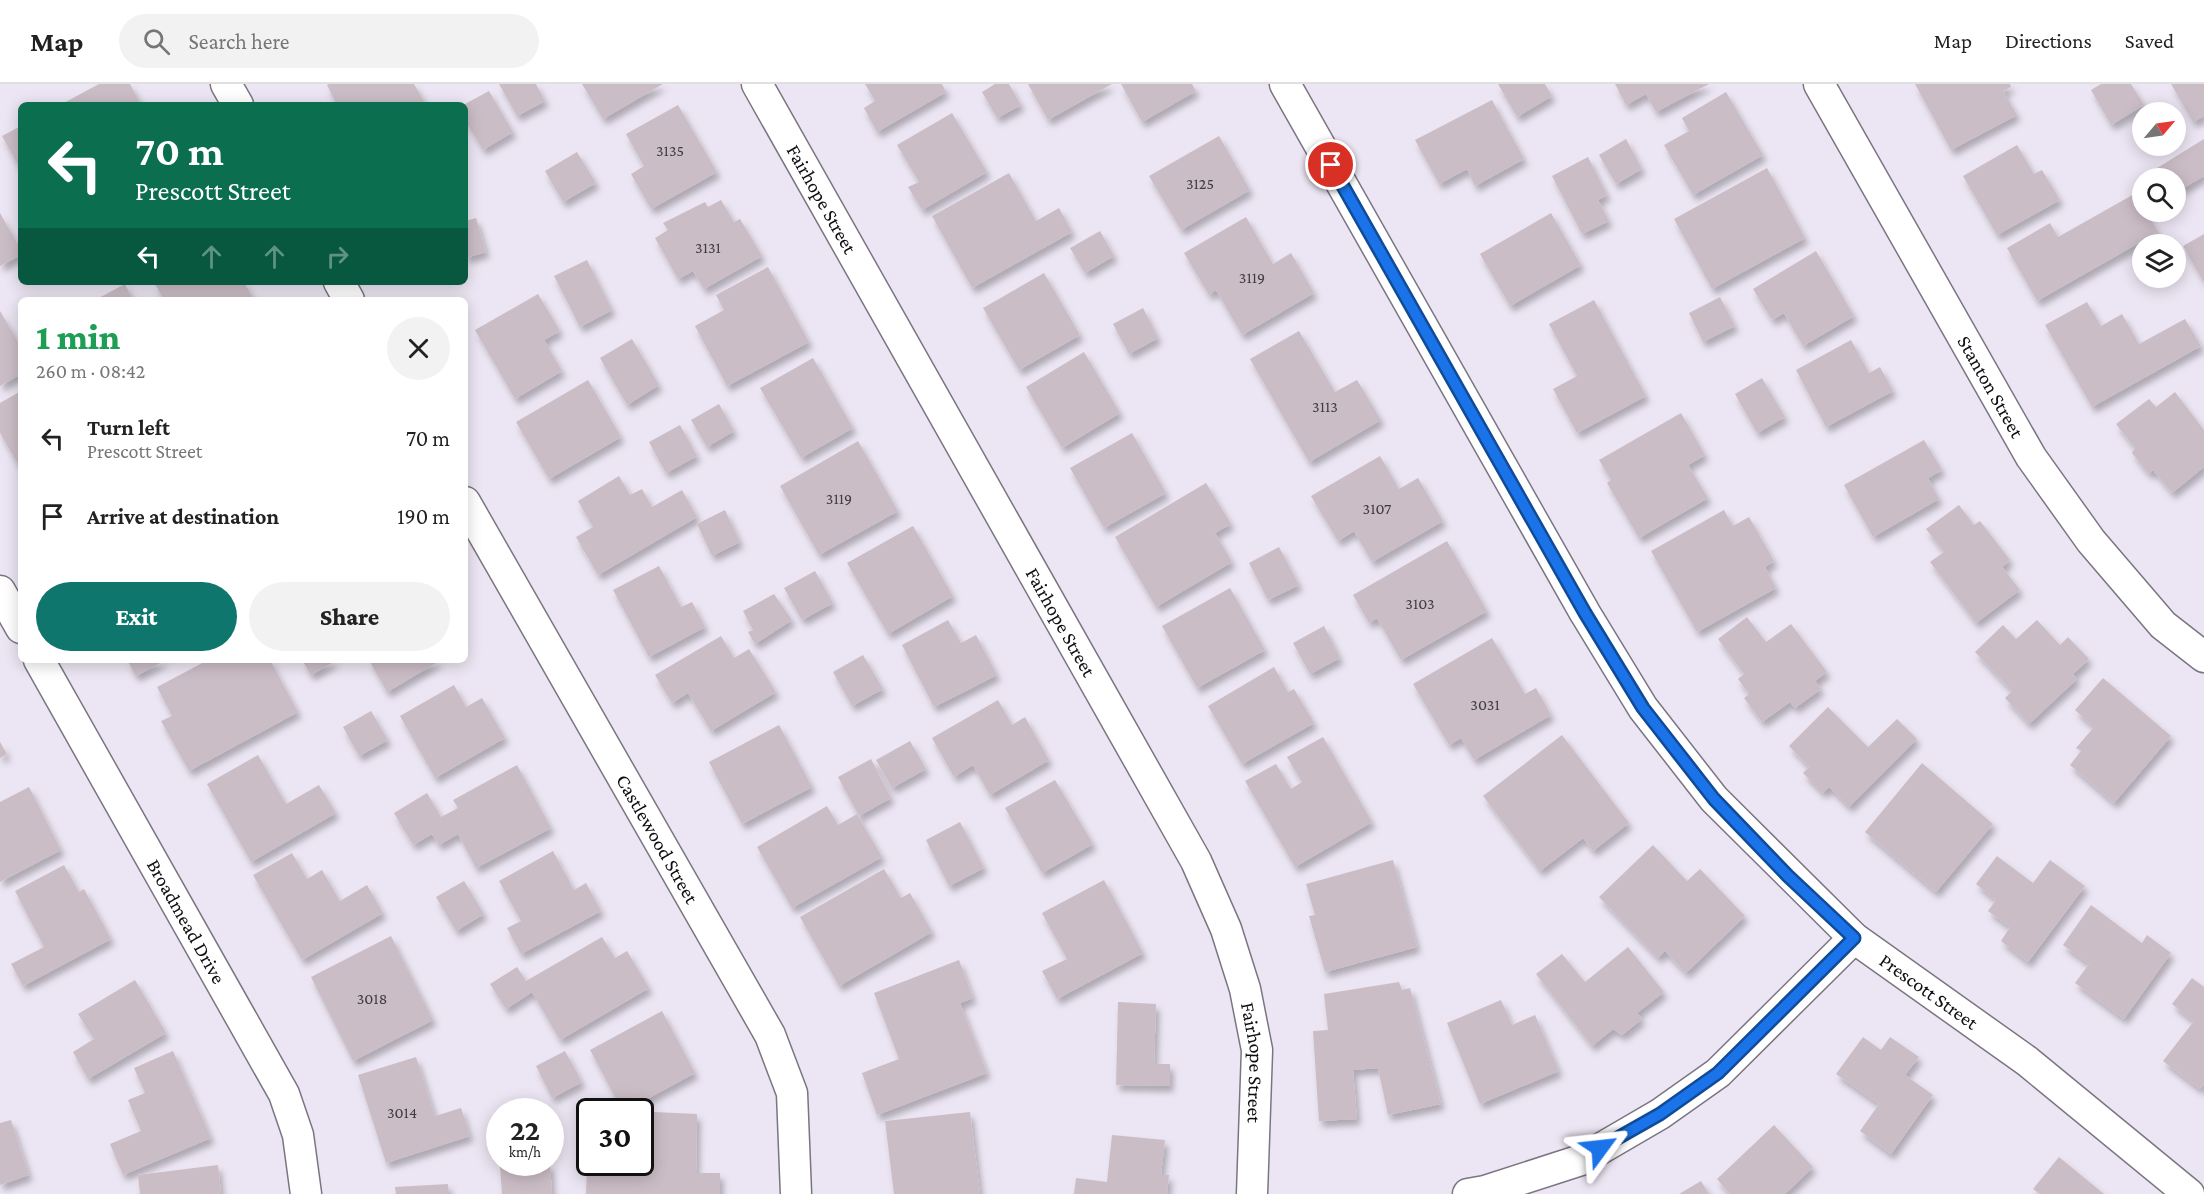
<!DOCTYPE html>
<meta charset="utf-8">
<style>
body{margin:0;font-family:"Crimson Pro",serif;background:#f2f2f2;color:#222;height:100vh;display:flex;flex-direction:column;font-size:22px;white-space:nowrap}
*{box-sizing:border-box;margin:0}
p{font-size:20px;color:#767676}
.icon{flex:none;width:33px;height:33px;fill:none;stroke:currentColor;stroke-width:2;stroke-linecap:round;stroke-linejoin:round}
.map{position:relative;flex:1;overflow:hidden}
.side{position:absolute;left:18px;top:213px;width:450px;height:366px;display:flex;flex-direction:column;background:#fff;border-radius:9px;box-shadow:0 3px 15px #0003}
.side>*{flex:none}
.guide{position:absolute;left:18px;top:18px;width:450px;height:183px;border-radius:9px;box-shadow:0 3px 15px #0003;background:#0b6e4f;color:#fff;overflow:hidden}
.needle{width:39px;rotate:61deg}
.fabs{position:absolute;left:2132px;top:18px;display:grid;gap:12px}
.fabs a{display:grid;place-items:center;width:54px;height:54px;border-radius:50%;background:#fff;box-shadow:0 3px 15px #0003;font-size:30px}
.speed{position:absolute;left:486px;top:1014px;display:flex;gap:12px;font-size:30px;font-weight:700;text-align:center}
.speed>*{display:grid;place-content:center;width:78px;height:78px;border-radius:50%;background:#fff;box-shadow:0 3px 15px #0003;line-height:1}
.speed small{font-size:15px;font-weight:400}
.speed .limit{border:3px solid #111;border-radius:9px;background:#fff;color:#111}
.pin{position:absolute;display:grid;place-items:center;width:51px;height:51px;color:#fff;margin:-26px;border:3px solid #fff;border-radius:50%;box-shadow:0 2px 6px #0007}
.me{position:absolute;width:66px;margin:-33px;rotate:60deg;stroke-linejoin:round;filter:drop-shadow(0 0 4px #0008)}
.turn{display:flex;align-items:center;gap:21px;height:126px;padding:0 18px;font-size:27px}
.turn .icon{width:78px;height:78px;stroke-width:2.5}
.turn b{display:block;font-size:42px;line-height:51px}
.lanes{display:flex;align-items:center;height:57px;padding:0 18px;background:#0003;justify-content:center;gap:30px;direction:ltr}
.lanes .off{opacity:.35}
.round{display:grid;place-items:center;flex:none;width:63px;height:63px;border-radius:32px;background:#f2f2f2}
.overview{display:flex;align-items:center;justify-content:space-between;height:102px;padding:0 18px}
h1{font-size:36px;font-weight:800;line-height:45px;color:#1e9e55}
.button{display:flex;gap:12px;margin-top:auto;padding:12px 18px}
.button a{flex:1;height:69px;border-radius:36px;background:#0f766e;color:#fff;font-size:24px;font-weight:800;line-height:69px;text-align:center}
.button a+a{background:#f2f2f2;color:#222}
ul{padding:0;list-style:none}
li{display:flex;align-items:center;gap:18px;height:78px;padding:0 18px}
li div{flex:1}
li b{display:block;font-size:22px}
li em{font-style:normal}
header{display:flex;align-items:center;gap:36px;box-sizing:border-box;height:84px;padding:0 30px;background:#fff;border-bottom:2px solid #e0e0e0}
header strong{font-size:28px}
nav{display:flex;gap:33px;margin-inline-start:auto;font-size:21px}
.search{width:420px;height:54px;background:#f2f2f2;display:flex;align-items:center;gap:15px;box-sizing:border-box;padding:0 21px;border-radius:33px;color:#767676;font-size:22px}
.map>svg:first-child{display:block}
.building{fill:#cbbdc6;filter:url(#shadow)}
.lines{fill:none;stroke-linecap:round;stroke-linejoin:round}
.minor-casing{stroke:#7b7582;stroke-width:33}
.minor{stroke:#fff;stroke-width:30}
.route-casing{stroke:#114b97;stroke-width:15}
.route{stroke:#1a73e8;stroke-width:10}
.labels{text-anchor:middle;stroke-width:6;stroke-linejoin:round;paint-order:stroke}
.number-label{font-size:16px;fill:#3f3a3f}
.street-label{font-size:20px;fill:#100e12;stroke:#ece5f3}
</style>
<header>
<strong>Map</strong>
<div class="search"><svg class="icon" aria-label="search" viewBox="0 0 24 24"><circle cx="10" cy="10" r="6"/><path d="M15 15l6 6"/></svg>Search here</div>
<nav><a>Map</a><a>Directions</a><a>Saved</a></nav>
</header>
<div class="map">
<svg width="2204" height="1110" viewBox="0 0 2204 1110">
<defs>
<filter id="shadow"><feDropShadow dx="3.5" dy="6" stdDeviation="3" flood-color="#0004"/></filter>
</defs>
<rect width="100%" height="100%" fill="#ece5f3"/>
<path class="building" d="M99,0H130L141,21H60Z
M329,0H414L426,21H337L327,1Z
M499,0H536L545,17L517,32Z
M582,0H663L603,35Z
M865,0H942L946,8L877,48L864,24L875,17Z
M995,0H1009L1021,21L997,34L982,8Z
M1028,0H1112L1048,36Z
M1121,0H1192L1196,7L1142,38Z
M1498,0H1545L1552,12L1517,33Z
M1615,0H1709L1656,28L1646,10L1626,21Z
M1915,0H2010L2011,3L2003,7L2017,31L1951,66Z
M2101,0H2131L2144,21L2111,41L2091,6Z
M2171,0H2204V32L2193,38Z
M489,7L513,48L483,66L465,36V20Z
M1726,8L1763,71L1693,111L1664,61L1689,47L1682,34Z
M1492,16L1524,75L1475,102L1467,85L1439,100L1415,56Z
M678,21L717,88L651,125L631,90L644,82L626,50Z
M952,29L987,88L922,126L908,103L919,98L897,61Z
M21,42V86L2,52Z
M1219,52L1250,106L1181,146L1149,92Z
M1626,55L1642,85L1616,100L1599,71Z
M2204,55V92L2175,109V94H2141Z
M2017,61L2034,90L2042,86L2060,116L1997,151L1963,92Z
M577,68L596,99L563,118L545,87Z
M1588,73L1607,111L1598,116L1609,137L1582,150L1552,92Z
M1767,84L1805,154L1712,205L1674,135Z
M1009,89L1036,137L1059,124L1072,148L972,204L932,132Z
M2136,109L2142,120V128H2146L2158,148L2037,217L2007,164L2050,139L2058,153Z
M721,116L734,138L740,135L762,172L704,205L693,187L678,195L655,154L668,146L663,139L705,118L708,123Z
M0,129L21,166V171L0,182Z
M1551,129L1581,181L1510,222L1480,170Z
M1246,133L1273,180L1291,169L1314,209L1242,251L1216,206L1209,211L1184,169Z
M476,134L486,168L465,174V137Z
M1100,147L1114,172L1085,189L1070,164Z
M2204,150V199L2183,162Z
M1816,167L1854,232L1803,262L1784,229L1772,236L1753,205Z
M587,176L612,226L580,243L554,192Z
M768,183L809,258L727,302L695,242L724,226L716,211Z
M1044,189L1080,251L1019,286L983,224Z
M160,198H244L254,216H164L155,200Z
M125,200L133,216H95Z
M538,210L560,247L544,256L562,287L515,315L475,246Z
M1720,213L1735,242L1703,258L1689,229Z
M1594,216L1646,312L1577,349L1553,305L1577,292L1549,240Z
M2087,218L2101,242L2122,230L2139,260L2185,235L2201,262L2092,323L2045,241Z
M1143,224L1158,254L1129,270L1113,240Z
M0,227L19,259L21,258V290L0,302Z
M1299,247L1335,308L1357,296L1381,336L1309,378L1250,275Z
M632,255L659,301L627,321L600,274Z
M1851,256L1869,289L1880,283L1893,307L1826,343L1796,286Z
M1084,268L1120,329L1062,364L1026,303Z
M813,274L853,344L801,374L760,304Z
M1762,294L1785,333L1757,349L1735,310Z
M588,296L621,353L549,395L516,338Z
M21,307V385L0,349V319Z
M2175,308L2204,346V383L2172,409L2153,386L2149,390L2132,369L2135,364L2116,340L2149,315L2156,323Z
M719,320L734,347L707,363L691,336Z
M1681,329L1705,371L1688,381L1708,414L1639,454L1607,399L1611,396L1599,376Z
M680,341L697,372L666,389L649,358Z
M1132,349L1166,409L1104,444L1070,384Z
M1924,356L1942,386L1928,394L1939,415L1873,453L1844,401Z
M858,357L898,427L819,471L780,402Z
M1380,372L1399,405L1418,394L1443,437L1372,478L1354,447L1338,457L1311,412Z
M619,392L630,411L642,405L652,423L682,406L697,433L598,491L576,453L593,443L578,417Z
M1206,399L1231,440L1215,449L1232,478L1156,523L1115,453Z
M1959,421L1974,441L1980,437L2010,476L2002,483L2020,506L1976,539L1930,478L1944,468L1926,445Z
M725,426L740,458L712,472L697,440Z
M1724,426L1733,442L1749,433L1774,477L1765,483L1776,504L1697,548L1651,467Z
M913,442L953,512L888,550L847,479Z
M1447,457L1487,527L1401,576L1377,534L1369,539L1353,511Z
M1279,463L1299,501L1268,516L1249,479Z
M659,482L681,523L692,518L705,543L649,573L613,506Z
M815,487L833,519L802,536L784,504Z
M1230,504L1265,566L1197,604L1162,542Z
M774,510L792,536L755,560L748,548L753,546L743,527Z
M1747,533L1766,558L1791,540L1827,588L1815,597L1821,605L1795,624L1790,618L1762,638L1744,614L1749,610L1738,595L1744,590L1718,555Z
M948,536L961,559L976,551L997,591L934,623L902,561Z
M2037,536L2060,561L2068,553L2089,575L2073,590L2077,595L2029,640L2005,614L2012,607L1975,568L2003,541L2016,555Z
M1324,542L1340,574L1310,590L1293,559Z
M721,552L734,574L749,565L776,608L711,647L688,609L672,619L655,591Z
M1492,554L1525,610L1536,604L1551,631L1474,676L1461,654L1449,661L1413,600Z
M863,571L883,605L852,622L833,588Z
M127,576H166L136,592Z
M208,576H270L298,628L189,687L161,637L172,632L157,603Z
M302,576H337L311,591Z
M369,576H441L387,608Z
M1274,583L1288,608L1294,605L1314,639L1242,680L1208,622Z
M2103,594L2171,652L2114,719L2070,681L2081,667L2076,664L2094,643L2075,626Z
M454,601L466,623L482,614L505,654L435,694L400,632Z
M998,616L1012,641L1025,633L1049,676L990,711L973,681L954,693L932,654Z
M1828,623L1868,663L1897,635L1917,655L1849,723L1829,703L1823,709L1803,689L1809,683L1789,662Z
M371,627L388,656L359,672L343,643Z
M779,641L812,703L742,740L709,678Z
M1562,651L1629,739L1593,767L1583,754L1540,787L1483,712Z
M1323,653L1372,738L1295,783L1245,697L1276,680L1291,705L1302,698L1287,673Z
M910,657L926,685L892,704L876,676Z
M0,658L7,670L0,674Z
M258,671L286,720L319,701L336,729L251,778L207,700Z
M871,675L891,714L859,732L838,693Z
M1922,679L1993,740L1936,808L1865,748Z
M517,681L551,744L476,784L458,750L439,761L432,750L413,761L394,729L427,709L441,733L458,724L453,716Z
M1055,696L1093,760L1042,789L1005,724Z
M29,703L61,766L0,798V718Z
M827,722L838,741L857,730L882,773L792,824L757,763Z
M960,738L984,784L949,802L926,756Z
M1653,761L1687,797L1700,785L1745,832L1686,889L1665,867L1658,874L1599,813Z
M553,767L574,806L586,799L601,827L521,870L507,844L521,837L499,797Z
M292,769L307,795L322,786L340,817L367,801L383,829L302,876L253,791Z
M1997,772L2033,799L2050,776L2085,802L2028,878L2001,857L2010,843L1988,827L1996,816L1976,800Z
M1393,776L1417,863L1325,888L1309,832L1315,831L1306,800Z
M64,781L79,808L84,805L111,855L23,902L11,880L44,863L15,807Z
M884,785L901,814L910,809L932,848L839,902L800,833Z
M1104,796L1143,869L1057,915L1042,887L1067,875L1042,829Z
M464,797L484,830L456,847L436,813Z
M2091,821L2142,859L2147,851L2171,869L2124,935L2075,899L2089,880L2063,861Z
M391,852L433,936L353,977L311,893Z
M602,853L615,874L627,867L649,904L560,956L532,908L506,925L490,900L517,883L526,897Z
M1628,863L1664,908L1637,929L1642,935L1622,951L1613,945L1592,962L1536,890L1562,870L1585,898Z
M959,876L973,914L960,919L987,989L877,1031L862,989L899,975L874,909Z
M2192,894L2204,903V1000L2200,1005L2163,977L2194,937L2172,920Z
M135,896L166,949L88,995L73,968L94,955L78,930Z
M1399,898L1402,906L1410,904L1441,1020L1388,1031L1378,984L1353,986L1357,1035L1319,1037L1313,947L1328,946L1324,910Z
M1501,916L1512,941L1535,931L1559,987L1480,1020L1447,939Z
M1118,918L1156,920L1154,980H1170V1002L1116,1001Z
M662,927L695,989L623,1028L590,966Z
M1863,953L1881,966L1890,953L1919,973L1905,991L1933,1011L1891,1070L1860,1047L1879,1020L1836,990Z
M173,967L211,1054L123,1091L110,1060L141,1047L128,1016L145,1009L134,984Z
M565,967L582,998L552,1014L536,982Z
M416,973L435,1032L461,1024L470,1052L386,1079L358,991Z
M654,1028L697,1030L696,1089H720V1110H586L587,1083L652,1085Z
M970,1028L980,1110H894L885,1037Z
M11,1036L29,1091L0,1101V1039Z
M1774,1041L1813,1083L1785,1110H1730L1717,1095Z
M1112,1051L1165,1056L1161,1091H1169L1167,1110H1074L1076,1094L1107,1098Z
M2059,1073L2104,1110H2040L2033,1105Z
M550,1080L552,1110H502L500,1082Z
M218,1081L221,1110H140L138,1091Z
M1701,1097L1709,1110H1679Z
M448,1100L449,1110H396L395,1103Z"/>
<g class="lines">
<defs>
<g id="minor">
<path d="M226,0L238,21"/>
<path id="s1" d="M757,0L1196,777L1226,845L1245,905L1257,966L1252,1110"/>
<path id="s2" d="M1285,0L1585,529L1643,624L1714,715L1854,854L2027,977L2189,1110"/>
<path id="s3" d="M1819,0L2031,373L2091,457L2163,541L2204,573"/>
<path d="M339,198L349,216"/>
<path id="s4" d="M465,418L770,951L792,1009L796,1110"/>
<path d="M0,507L21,544"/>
<path id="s5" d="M39,576L284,1010L298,1051L306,1110"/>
<path d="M1468,1110L1485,1107L1581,1076L1660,1030L1718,989L1854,854"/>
</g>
</defs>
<use href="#minor" class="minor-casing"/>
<use href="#minor" class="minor"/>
</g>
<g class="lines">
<defs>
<path id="route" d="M1331,81L1585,529L1643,624L1714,715L1788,792L1854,854L1718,989L1660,1030L1600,1064"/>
</defs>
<use href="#route" class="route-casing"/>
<use href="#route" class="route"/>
</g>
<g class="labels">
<g class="number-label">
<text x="670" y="72">3135</text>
<text x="1200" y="105">3125</text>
<text x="708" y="169">3131</text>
<text x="1252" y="199">3119</text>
<text x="1325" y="328">3113</text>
<text x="839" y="420">3119</text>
<text x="1377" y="430">3107</text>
<text x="1420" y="525">3103</text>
<text x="1485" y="626">3031</text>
<text x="372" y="920">3018</text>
<text x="402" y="1034">3014</text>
</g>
<g class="street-label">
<text dy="7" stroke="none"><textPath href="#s1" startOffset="132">Fairhope Street</textPath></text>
<text dy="7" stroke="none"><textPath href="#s3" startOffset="348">Stanton Street</textPath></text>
<text dy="7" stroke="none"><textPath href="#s1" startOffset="618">Fairhope Street</textPath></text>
<text dy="7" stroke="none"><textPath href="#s4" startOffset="388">Castlewood Street</textPath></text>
<text dy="7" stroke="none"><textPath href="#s5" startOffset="300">Broadmead Drive</textPath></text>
<text dy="7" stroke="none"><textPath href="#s2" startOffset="1124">Prescott Street</textPath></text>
<text dy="7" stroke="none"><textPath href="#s1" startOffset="1104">Fairhope Street</textPath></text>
</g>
</g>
</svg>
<div class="fabs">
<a><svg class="needle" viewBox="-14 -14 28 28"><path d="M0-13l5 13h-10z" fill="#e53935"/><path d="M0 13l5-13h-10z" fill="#767676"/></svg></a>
<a><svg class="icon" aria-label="search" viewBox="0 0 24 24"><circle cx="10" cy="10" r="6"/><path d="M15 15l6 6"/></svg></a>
<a><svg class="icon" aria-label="layers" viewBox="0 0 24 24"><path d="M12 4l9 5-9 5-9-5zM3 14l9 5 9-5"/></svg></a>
</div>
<div class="speed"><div>22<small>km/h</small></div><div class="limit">30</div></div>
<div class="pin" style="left:1331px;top:81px;background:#d93025"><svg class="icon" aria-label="arrive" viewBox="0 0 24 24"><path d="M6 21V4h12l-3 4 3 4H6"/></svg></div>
<svg class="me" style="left:1600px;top:1064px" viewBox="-20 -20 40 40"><path d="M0-17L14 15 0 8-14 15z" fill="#1a73e8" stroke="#fff" stroke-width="4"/></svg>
<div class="guide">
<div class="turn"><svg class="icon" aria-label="left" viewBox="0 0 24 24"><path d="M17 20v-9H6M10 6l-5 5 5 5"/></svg><div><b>70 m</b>Prescott Street</div></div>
<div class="lanes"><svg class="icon" aria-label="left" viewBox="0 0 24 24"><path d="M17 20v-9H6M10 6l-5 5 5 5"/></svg><svg class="icon off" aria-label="ahead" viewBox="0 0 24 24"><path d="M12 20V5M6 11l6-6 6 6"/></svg><svg class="icon off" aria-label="ahead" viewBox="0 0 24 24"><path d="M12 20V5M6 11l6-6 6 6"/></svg><svg class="icon off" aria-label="right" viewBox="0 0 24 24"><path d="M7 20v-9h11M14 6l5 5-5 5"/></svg></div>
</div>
<section class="side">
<div class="overview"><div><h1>1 min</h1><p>260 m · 08:42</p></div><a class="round"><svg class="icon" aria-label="close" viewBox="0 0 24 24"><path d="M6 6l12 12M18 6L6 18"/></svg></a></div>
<ul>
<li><svg class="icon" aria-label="left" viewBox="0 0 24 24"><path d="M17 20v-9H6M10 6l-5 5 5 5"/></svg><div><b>Turn left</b><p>Prescott Street</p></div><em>70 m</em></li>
<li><svg class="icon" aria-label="arrive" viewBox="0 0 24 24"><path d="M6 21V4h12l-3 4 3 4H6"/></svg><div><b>Arrive at destination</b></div><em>190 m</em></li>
</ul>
<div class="button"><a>Exit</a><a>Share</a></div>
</section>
</div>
